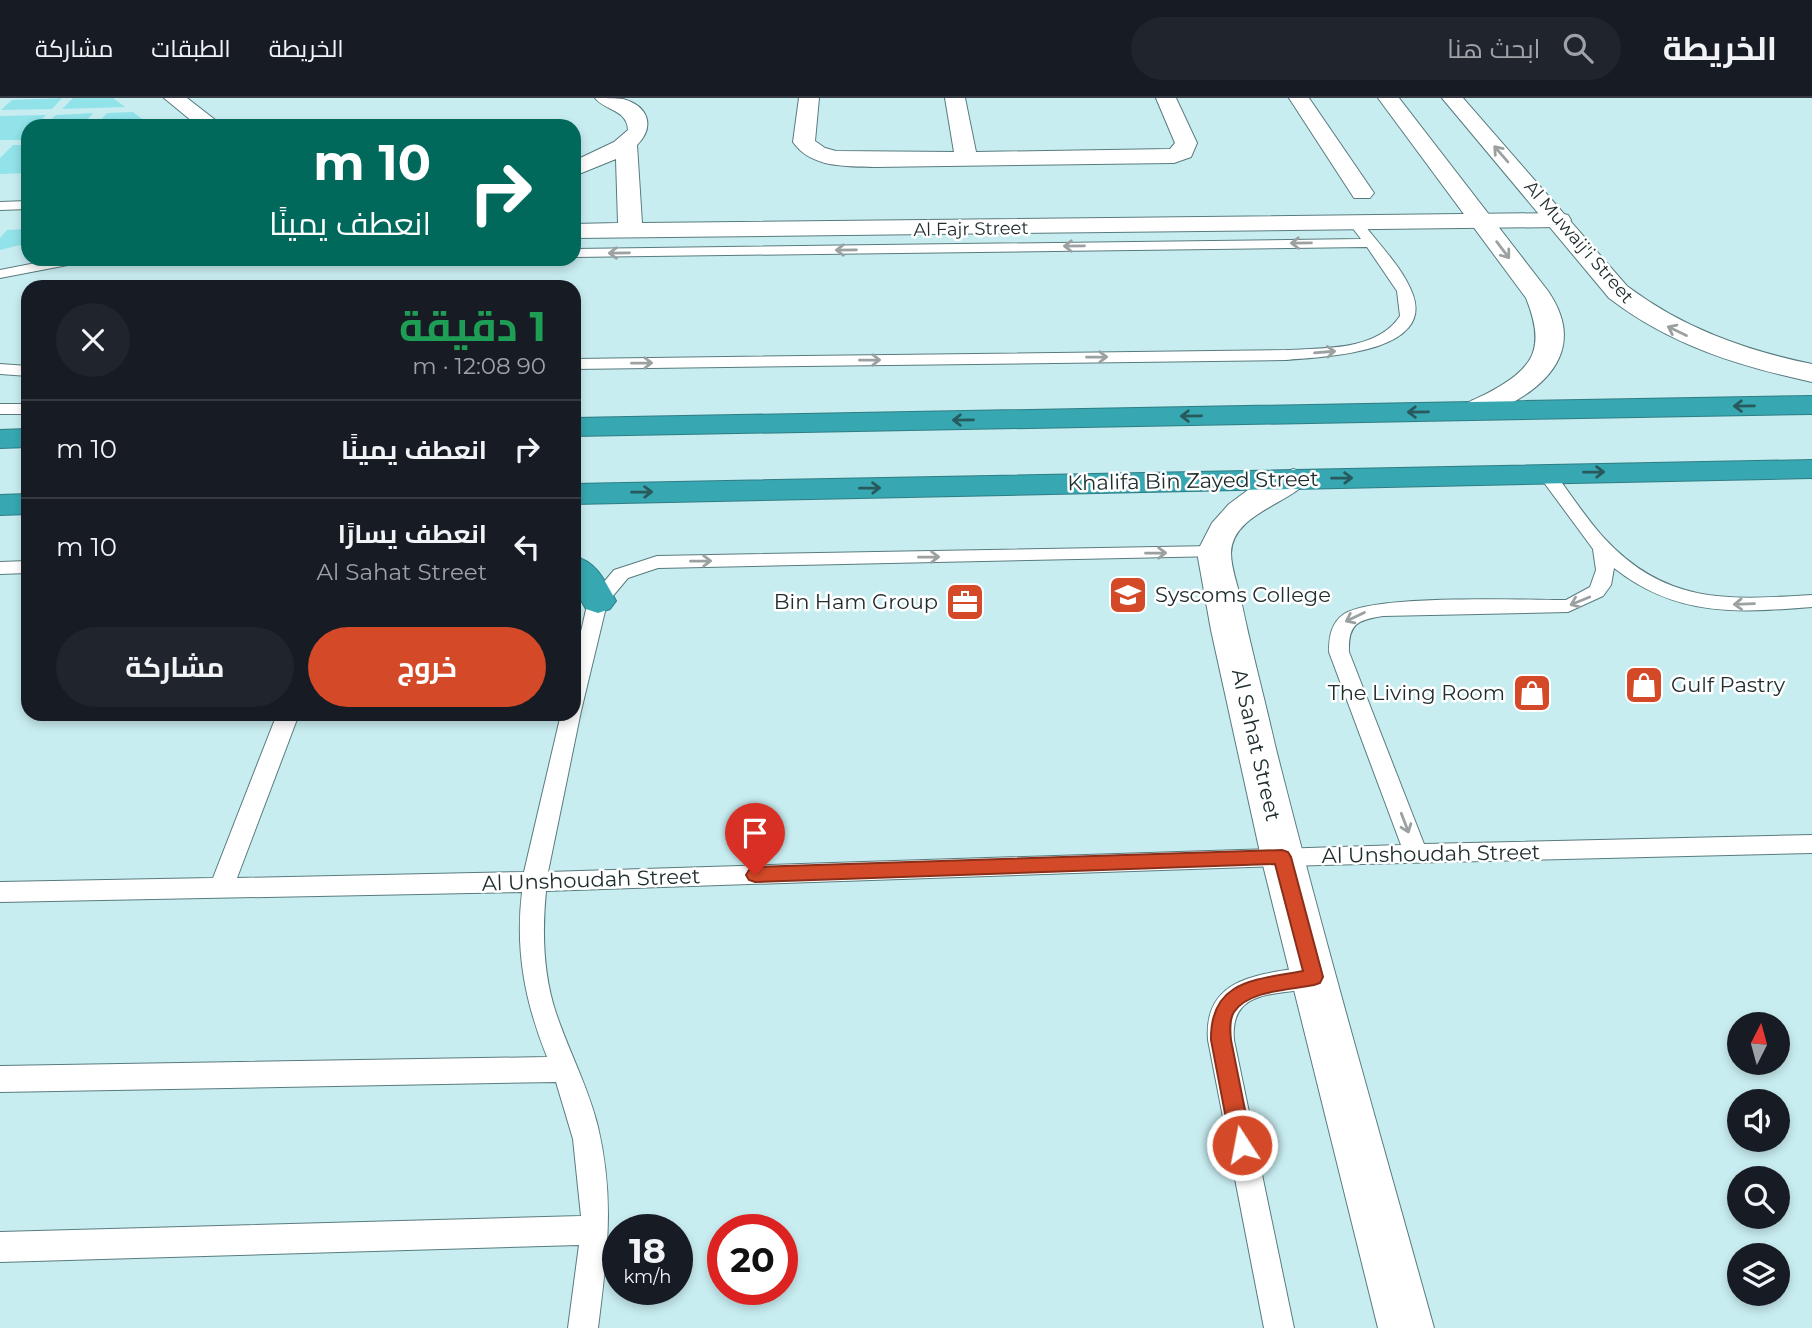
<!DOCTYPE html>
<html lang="ar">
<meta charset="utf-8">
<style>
body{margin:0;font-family:Montserrat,Cairo,sans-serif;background:#20242c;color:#f1f3f6;direction:rtl;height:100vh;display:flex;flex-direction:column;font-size:26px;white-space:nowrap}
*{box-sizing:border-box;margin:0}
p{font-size:23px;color:#9ea1a6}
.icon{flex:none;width:38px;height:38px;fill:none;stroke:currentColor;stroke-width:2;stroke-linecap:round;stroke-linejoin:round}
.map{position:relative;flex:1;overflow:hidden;direction:ltr}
.panel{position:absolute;left:21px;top:182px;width:560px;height:441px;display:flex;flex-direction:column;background:#171b24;border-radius:21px;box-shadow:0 4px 10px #0003;direction:rtl}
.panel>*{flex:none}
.banner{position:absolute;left:21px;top:21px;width:560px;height:147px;border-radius:21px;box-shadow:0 4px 10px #0003;direction:rtl;background:#00695c;color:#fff;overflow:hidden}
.needle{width:46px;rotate:6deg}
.tools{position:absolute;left:1727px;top:914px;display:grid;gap:14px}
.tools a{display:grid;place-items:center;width:63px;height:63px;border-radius:50%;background:#171b24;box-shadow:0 4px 10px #0003;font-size:35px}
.speed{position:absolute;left:602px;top:1116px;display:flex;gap:14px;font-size:35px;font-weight:700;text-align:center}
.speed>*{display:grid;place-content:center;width:91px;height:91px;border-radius:50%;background:#171b24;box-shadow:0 4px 10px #0003;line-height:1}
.speed small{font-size:18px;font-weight:400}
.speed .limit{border:10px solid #d22;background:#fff;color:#111}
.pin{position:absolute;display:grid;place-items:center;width:60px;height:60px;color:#fff;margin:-72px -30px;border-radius:50% 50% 50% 0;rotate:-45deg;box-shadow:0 0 7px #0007}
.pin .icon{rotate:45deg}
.me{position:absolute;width:77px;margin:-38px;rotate:349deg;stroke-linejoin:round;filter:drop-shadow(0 0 5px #0008)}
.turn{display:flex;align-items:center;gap:24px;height:147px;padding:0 35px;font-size:32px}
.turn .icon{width:91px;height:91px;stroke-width:2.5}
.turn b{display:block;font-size:49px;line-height:60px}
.round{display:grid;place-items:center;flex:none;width:74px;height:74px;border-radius:37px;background:#20242c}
.overview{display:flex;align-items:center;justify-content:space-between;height:119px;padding:0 35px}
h1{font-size:42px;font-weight:700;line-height:52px;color:#1e9e55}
.button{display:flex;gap:14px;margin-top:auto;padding:14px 35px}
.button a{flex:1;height:80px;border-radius:42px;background:#d44a28;color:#fff;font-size:28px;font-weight:700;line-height:80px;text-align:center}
.button a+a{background:#20242c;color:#f1f3f6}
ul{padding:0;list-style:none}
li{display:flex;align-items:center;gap:21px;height:98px;padding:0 35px;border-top:2px solid #363941}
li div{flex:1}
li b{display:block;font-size:26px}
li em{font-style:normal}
header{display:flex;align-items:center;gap:42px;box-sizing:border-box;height:98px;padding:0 35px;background:#171b24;border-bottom:2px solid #363941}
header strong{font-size:33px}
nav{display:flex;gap:38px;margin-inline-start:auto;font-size:24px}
.search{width:490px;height:63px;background:#20242c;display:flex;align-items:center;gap:18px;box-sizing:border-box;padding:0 24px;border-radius:38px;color:#9ea1a6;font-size:26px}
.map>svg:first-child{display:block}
.green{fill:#91e2e9}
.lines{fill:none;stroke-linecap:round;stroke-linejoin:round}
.lane-casing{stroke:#597b7e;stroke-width:2}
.street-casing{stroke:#597b7e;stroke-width:2}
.secondary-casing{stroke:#597b7e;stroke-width:2}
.highway-casing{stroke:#2f7d84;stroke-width:2}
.lane{fill:#fff;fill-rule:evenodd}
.street{fill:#fff;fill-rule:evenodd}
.secondary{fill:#fff;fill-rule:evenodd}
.highway{fill:#37a8b1;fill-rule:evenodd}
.oneway{stroke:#9ba1a1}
.oneway2{stroke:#28595c}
.route{fill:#d44a28;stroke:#8a301a;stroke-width:2}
.labels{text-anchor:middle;stroke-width:5;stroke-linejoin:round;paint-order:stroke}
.far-street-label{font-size:18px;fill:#202e2f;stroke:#fff}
.street-label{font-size:21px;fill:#202e2f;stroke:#fff}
.poi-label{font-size:21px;fill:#202e2f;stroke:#fff;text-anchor:start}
</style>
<header>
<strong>الخريطة</strong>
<div class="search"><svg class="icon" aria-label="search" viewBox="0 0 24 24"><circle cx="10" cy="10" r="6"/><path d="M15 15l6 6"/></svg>ابحث هنا</div>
<nav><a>الخريطة</a><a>الطبقات</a><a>مشاركة</a></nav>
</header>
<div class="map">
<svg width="1812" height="1230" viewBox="0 0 1812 1230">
<rect width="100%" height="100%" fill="#c8edf1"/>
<path class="green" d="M62,0L52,11L1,12L12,2Z
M73,0H113L125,9L62,11Z
M133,14L151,28H95L107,15Z
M93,15L82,28H44L56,17Z
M46,17L34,28H28V34L21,42H0V18Z
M13,47H28V75L0,76V60Z
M28,131V145L0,152V140L7,132Z"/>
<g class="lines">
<defs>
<path id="lane" d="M28,103V111L0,112V104Z
M1355,120L1360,121C1377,145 1403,169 1413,197C1434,256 1320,259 1286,262L574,271V261L1286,252C1323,250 1377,253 1400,218L1397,193L1367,149L574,159V151L1361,141L1348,124Z
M56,161H85L78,165L0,180V172Z
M0,266L28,268V278L0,276Z
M0,306H28V316H0Z
M1546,370L1552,371C1569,394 1585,419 1604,440C1666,507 1728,502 1812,497V509C1738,515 1676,519 1614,470L1611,487L1603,498L1568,514L1383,518C1357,522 1348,526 1349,554L1424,746L1812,737V755L1282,768L546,793C542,834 543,876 556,915C569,954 588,988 598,1029C615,1102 607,1157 598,1230H568L579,1147L0,1164V1134L581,1118L573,1041L556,984L0,994V968L547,959C525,904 515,853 522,794L0,804V784L213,780L277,616H299L237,780L524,774L561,616H574V564L588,503L614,472L657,458L1214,448L1221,450L1223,454L1221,458L658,470L628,480L607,505L581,613L548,774L1401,747L1329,554C1329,539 1331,525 1344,516C1375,496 1522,502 1566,502L1590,489L1596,472L1593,451L1537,375Z
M28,463V475L0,476V464Z
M1314,868L1323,871L1327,879L1323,887C1286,900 1229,885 1234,942L1294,1230H1264L1208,942C1203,876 1265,876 1314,868Z"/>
<path id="street" d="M164,0H187L223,28H198Z
M595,0C604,0 615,0 623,1C649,8 655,29 637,47L642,125L1559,115L1568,117L1571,122L1568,127L1559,129L574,140V126L618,125L616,61L574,78V63L614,44L628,32C627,11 605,13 595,0Z
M799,0H819L815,43L825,50L836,53L954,54L945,0H965L976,54L1170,51L1175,45L1156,0H1176L1197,45L1191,59L1174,65L874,69C845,68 811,70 793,44Z
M1289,0H1309L1374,95L1370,100H1354Z
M1293,371L1304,374L1309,381C1293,405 1232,415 1231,455C1231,470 1238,488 1241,502C1251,551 1264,598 1275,647C1324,842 1380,1036 1434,1230H1378L1261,759L1211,532L1197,454L1212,425L1229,406L1248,392Z"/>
<path id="secondary" d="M1378,0H1399L1548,193C1583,244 1556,282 1508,307C1493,315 1480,324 1463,319L1458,313C1465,304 1476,301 1486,296C1533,271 1547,252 1526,200Z
M1442,0H1463L1627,188C1683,230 1744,252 1812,266V284C1738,268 1670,247 1609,200Z"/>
<path id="highway" d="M1812,298V316L574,338V320Z
M28,331V349L0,350V332Z
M1812,362V380L574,406V386Z
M28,396V416L0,417V397Z
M574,458C597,464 605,483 616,503L610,511L598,515L586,511L574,490Z"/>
</defs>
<use href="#lane" class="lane-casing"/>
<use href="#street" class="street-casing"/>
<use href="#secondary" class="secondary-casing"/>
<use href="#highway" class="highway-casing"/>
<use href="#lane" class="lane"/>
<use href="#street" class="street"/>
<use href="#secondary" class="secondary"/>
<use href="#highway" class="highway"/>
</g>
<defs><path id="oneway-shaft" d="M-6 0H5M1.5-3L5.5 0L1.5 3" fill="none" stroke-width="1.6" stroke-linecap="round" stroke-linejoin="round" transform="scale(1.75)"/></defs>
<g class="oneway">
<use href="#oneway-shaft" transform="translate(1501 56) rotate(-131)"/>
<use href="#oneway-shaft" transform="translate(1301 145) rotate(179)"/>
<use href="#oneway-shaft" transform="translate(1074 148) rotate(179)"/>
<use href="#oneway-shaft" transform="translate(846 152) rotate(179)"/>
<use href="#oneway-shaft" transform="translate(1503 152) rotate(53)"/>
<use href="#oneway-shaft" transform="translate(619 155) rotate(179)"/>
<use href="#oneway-shaft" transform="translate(1677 233) rotate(-154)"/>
<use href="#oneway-shaft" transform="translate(1325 254) rotate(-5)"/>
<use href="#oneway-shaft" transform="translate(1097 259) rotate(-1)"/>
<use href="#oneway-shaft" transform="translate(870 262) rotate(-1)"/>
<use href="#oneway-shaft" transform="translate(642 265) rotate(-1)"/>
<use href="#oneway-shaft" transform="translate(1156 455) rotate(-1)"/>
<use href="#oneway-shaft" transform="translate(929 459) rotate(-1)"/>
<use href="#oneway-shaft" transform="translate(701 463) rotate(-1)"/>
<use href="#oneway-shaft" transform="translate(1580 503) rotate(158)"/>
<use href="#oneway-shaft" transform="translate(1744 506) rotate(178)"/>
<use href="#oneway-shaft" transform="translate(1355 519) rotate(154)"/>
<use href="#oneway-shaft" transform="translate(1405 725) rotate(69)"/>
</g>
<g class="oneway2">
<use href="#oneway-shaft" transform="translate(1744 308) rotate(179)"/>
<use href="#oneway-shaft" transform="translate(1418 314) rotate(179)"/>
<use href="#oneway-shaft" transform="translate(1191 318) rotate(179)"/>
<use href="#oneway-shaft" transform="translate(963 322) rotate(179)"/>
<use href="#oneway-shaft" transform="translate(1594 374) rotate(-1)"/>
<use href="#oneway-shaft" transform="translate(1342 380) rotate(-1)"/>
<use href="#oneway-shaft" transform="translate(870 390) rotate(-1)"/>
<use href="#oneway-shaft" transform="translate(642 394) rotate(-1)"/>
</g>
<path class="route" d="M1282,752L1288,754L1291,759L1323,879L1320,885L1314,887C1291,892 1248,892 1234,914C1229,922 1230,933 1231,942L1252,1047L1249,1054L1242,1057L1234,1054L1231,1047L1211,942C1210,882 1255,882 1303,873L1275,766L755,784L749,782L746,777L749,772L755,769Z"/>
<defs>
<symbol id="university-square" viewBox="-11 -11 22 22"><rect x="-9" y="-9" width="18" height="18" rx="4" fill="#d44a28" stroke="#fff"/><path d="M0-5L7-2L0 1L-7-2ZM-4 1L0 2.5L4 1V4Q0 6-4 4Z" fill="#fff"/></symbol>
<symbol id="office-square" viewBox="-11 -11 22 22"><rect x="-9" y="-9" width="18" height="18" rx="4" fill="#d44a28" stroke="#fff"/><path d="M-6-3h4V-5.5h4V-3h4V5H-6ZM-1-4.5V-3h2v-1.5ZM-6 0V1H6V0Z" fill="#fff"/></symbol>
<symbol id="shop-square" viewBox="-11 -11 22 22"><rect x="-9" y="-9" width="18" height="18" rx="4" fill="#d44a28" stroke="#fff"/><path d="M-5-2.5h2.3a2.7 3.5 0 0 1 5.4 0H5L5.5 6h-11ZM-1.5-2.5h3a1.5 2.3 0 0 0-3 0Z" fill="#fff"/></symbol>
</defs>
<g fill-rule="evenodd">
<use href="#university-square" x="1106" y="475" width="44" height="44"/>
<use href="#office-square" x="943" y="482" width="44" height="44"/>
<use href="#shop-square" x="1622" y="565" width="44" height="44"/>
<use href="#shop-square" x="1510" y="573" width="44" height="44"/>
</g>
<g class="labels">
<g class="far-street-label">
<text transform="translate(971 131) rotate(-1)" y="6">Al Fajr Street</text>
<text transform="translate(1579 144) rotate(49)" y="6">Al Muwaij'i Street</text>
</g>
<g class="street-label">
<text transform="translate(1193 383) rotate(-1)" y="7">Khalifa Bin Zayed Street</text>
<text transform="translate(1256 647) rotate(77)" y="7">Al Sahat Street</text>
<text transform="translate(1431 756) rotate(-1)" y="7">Al Unshoudah Street</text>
<text transform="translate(591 782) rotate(-2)" y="7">Al Unshoudah Street</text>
</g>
<g class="poi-label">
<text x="1155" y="504">Syscoms College</text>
<text x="938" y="511" text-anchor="end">Bin Ham Group</text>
<text x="1671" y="594">Gulf Pastry</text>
<text x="1505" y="602" text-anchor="end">The Living Room</text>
</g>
</g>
</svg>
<div class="tools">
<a><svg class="needle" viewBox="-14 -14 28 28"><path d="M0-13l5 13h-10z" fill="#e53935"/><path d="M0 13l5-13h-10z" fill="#9ea1a6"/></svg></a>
<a><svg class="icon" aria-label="sound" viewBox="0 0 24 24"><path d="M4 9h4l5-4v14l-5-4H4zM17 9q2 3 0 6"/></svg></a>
<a><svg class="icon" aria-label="search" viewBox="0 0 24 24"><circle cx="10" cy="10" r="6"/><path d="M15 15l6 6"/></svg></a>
<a><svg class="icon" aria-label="layers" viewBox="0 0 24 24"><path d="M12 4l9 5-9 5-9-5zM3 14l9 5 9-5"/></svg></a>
</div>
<div class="speed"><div>18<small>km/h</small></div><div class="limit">20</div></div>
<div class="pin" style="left:755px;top:777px;background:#d93025"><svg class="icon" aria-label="arrive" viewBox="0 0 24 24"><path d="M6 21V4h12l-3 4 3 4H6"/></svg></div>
<svg class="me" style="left:1242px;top:1047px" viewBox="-20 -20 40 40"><circle r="17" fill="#d44a28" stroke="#fff" stroke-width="3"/><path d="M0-11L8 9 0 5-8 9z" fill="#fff"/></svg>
<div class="banner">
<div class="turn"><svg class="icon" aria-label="right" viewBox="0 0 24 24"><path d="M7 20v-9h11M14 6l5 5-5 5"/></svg><div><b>10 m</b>انعطف يمينًا</div></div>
</div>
<section class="panel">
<div class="overview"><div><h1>1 دقيقة</h1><p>90 m · 12:08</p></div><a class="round"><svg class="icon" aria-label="close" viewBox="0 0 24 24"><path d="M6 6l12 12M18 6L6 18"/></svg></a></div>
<ul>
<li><svg class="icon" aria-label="right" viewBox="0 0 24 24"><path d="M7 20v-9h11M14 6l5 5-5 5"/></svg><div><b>انعطف يمينًا</b></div><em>10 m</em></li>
<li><svg class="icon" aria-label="left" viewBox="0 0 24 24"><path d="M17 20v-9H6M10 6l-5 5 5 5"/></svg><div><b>انعطف يسارًا</b><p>Al Sahat Street</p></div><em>10 m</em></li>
</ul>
<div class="button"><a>خروج</a><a>مشاركة</a></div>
</section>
</div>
